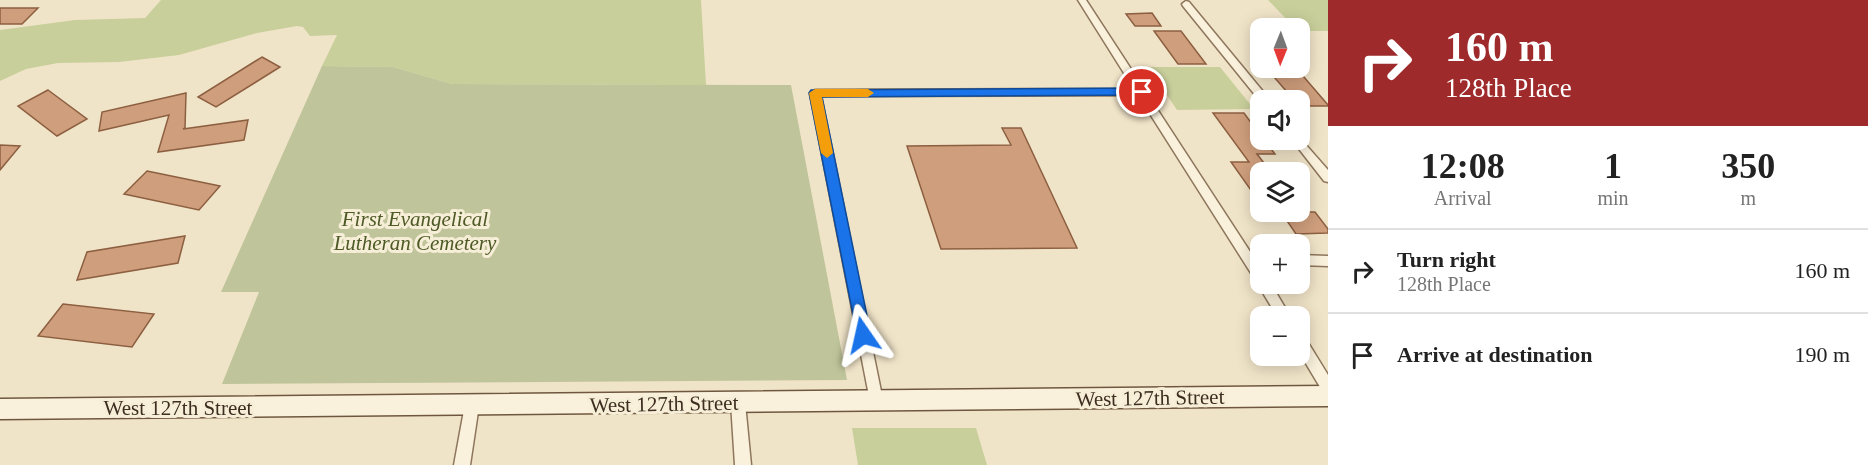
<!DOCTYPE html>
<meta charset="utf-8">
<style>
body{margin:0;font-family:Georgia,serif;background:#f2f2f2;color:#222;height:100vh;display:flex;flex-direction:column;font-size:22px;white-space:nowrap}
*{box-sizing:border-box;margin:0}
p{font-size:20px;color:#767676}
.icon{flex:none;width:33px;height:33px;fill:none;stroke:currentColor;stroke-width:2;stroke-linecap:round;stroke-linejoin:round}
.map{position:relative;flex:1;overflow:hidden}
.details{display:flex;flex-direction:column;background:#fff;width:540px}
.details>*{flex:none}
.banner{background:#9e2a2b;color:#fff;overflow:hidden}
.needle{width:39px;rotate:181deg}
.tools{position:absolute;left:1250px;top:18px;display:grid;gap:12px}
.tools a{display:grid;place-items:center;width:60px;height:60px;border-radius:12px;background:#fff;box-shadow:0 3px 15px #0003;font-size:30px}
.pin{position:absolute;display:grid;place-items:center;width:51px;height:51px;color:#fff;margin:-26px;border:3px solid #fff;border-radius:50%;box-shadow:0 2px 6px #0007}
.me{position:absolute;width:66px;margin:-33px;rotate:349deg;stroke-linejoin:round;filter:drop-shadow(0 0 4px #0008)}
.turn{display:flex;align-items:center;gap:21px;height:126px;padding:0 18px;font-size:27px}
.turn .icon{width:78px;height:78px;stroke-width:2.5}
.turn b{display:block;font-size:42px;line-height:51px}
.eta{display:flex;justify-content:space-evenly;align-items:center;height:102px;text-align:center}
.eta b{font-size:36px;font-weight:700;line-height:42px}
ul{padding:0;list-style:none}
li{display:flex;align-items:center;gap:18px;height:84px;padding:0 18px;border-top:2px solid #e0e0e0}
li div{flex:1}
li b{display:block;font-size:22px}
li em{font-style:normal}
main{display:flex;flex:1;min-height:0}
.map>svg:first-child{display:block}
.green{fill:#c9cf9b}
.cemetery{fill:#bfc49a}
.building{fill:#cf9f7d;stroke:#8d5f41;stroke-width:1.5}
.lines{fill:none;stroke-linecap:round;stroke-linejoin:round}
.street-casing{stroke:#8d765c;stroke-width:3}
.secondary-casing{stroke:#6f573f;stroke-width:3}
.street{fill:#faf1dc;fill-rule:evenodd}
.secondary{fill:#faf1dc;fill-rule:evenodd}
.route{fill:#1a73e8;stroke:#114b97;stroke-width:1.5}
.slow{fill:#f59e0b}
.labels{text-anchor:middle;stroke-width:6;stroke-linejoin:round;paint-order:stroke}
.park-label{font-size:21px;font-style:italic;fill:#4d5a26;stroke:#f7eed8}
.street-label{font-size:21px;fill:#3d2e20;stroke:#f7eed8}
</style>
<main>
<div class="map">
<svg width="1328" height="465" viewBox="0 0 1328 465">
<rect width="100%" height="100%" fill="#f0e4c8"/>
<path class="green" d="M161,0H701L706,85L452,84L393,67L322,66L337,35L310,36L303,27L297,26L257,33L179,55L119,62L58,63L26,69L0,81V30L75,20L145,18Z
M1268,0H1328V31H1299V28H1295Z
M1148,67H1220L1254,109L1177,110Z
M852,428H976L987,465H858Z"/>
<path class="cemetery" d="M322,66L393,67L452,84L791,85L847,380L222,384L259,292H221Z"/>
<path class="building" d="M0,8H38L22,24H0Z
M1152,13L1161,26H1135L1126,14Z
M1154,31H1181L1206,64H1178Z
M262,57L280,67L216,107L198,97Z
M1297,69L1328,105V106H1299V100H1294L1268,70Z
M48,90L87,119L57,136L18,106Z
M186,93L185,128L183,129L248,120L244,140L158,152L169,115L99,131L102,112Z
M1213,113H1244L1260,135V140H1264L1275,154H1257L1271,172H1260V203L1231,162H1249Z
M1002,128H1021L1077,248L941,249L907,146L1011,145Z
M0,145L20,146L0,170Z
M147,171L220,186L199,210L124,194Z
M1281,212H1315L1328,229V233L1296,234Z
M185,236L178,263L77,280L87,252Z
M63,304L154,314L132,347L38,336Z"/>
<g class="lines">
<defs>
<path id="street" d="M1078,0H1086L1260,267V284H1271L1290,316H1277L1260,288L1259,282L1256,281L1138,95L821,96L883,401L881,406L876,408L871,406L810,93L815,90L1134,89Z
M1186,1L1189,2L1270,100L1260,101L1183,6L1182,4Z
M1299,137L1328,170V182L1324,181L1292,140H1299Z
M1299,255L1328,256V266L1299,265Z
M1299,334L1304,336L1328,375V393L1323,392L1299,352Z
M738,396L743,398L745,403L751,465H735L731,403L733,398Z
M472,398L477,400L479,405L470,465H454L465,405L467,400Z"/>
<path id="secondary" d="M1328,386V406L0,419V399Z"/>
</defs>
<use href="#street" class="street-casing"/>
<use href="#secondary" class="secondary-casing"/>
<use href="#street" class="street"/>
<use href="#secondary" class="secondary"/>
</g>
<path class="route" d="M1142,88L1147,92L1146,95L822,97L871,335L869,340L863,342L858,340L809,93L811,90Z"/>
<path class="slow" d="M815,89H868L874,93L868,97H822L833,153L827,158L821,153L809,93Z"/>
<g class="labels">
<g class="park-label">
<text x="415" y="226">First Evangelical<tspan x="415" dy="24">Lutheran Cemetery</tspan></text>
</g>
<g class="street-label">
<text transform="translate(1150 398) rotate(-1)" y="7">West 127th Street</text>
<text transform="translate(664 404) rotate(-1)" y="7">West 127th Street</text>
<text x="178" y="415">West 127th Street</text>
</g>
</g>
</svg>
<div class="tools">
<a><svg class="needle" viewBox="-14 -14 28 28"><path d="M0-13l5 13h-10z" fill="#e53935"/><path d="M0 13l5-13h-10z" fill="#767676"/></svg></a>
<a><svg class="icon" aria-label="sound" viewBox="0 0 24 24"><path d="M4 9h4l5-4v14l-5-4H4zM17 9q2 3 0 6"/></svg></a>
<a><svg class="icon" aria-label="layers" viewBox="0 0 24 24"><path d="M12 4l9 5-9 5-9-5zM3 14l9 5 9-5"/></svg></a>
<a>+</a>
<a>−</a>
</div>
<div class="pin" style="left:1142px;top:92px;background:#d93025"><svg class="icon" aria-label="arrive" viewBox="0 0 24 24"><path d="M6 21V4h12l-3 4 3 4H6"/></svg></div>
<svg class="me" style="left:863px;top:335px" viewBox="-20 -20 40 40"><path d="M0-17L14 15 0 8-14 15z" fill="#1a73e8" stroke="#fff" stroke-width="4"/></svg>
</div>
<section class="details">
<div class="banner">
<div class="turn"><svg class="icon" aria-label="right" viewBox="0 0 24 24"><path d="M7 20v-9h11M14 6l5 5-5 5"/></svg><div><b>160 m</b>128th Place</div></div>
</div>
<div class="eta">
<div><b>12:08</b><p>Arrival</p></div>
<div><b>1</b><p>min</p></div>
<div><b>350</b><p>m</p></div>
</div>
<ul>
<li><svg class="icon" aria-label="right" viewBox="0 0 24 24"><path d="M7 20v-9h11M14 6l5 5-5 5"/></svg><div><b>Turn right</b><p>128th Place</p></div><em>160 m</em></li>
<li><svg class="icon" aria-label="arrive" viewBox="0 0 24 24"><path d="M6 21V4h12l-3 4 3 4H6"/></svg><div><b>Arrive at destination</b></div><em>190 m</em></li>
</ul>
</section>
</main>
